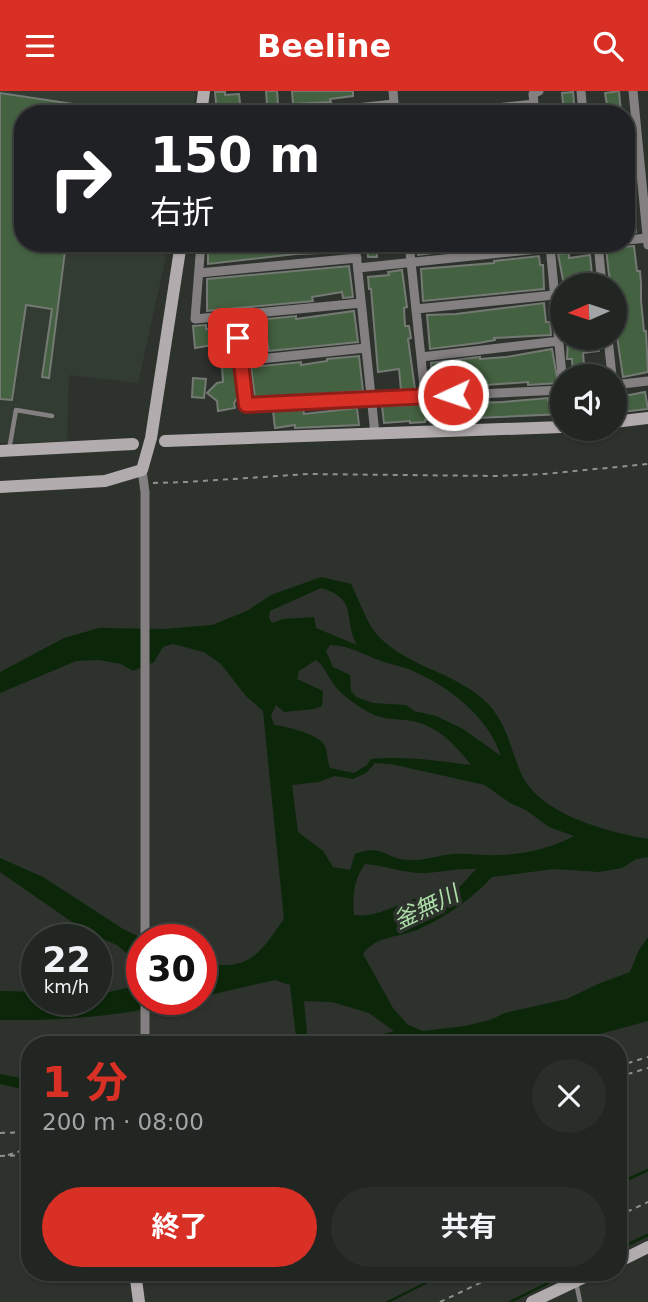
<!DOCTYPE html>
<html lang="ja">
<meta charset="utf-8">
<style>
body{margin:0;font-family:"DejaVu Sans","Noto Sans JP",sans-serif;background:#2a2e2a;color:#f1f3f6;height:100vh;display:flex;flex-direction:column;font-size:26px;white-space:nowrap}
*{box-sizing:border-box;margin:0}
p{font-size:23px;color:#a2a5a5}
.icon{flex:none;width:38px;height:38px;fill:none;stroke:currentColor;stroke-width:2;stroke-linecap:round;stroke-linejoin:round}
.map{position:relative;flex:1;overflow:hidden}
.drawer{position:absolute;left:21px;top:945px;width:606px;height:245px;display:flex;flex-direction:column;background:#222622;border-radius:28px;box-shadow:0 2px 5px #0004,0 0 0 2px #3f4340}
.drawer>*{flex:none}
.guide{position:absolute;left:14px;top:14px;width:621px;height:147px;border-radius:28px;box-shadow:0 2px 5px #0004,0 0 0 2px #3f4340;background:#202124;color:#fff;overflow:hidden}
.needle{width:46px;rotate:267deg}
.tools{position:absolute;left:550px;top:182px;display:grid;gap:14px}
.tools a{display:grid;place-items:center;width:77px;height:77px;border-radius:50%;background:#222622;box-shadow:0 2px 5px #0004,0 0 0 2px #3f4340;font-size:35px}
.speed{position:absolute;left:21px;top:833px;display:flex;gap:14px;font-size:35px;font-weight:700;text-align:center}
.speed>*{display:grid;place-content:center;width:91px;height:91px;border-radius:50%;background:#222622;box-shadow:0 2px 5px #0004,0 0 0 2px #3f4340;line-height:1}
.speed small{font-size:18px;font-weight:400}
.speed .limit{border:10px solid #d22;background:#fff;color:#111}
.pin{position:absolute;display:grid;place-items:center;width:60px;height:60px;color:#fff;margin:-30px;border-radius:14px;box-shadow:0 4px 10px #0006}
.me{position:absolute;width:77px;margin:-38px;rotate:267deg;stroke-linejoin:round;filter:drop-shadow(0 0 5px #0008)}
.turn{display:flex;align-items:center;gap:24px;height:147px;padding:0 21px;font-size:32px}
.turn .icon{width:91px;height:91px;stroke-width:2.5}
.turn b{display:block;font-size:49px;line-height:60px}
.round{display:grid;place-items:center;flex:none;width:74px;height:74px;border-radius:37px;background:#2a2e2a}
.summary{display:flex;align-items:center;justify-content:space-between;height:119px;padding:0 21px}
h1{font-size:42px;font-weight:700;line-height:52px;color:#d93025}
.cta{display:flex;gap:14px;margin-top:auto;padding:14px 21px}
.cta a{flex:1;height:80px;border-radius:42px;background:#d93025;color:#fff;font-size:28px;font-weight:700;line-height:80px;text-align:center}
.cta a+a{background:#2a2e2a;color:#f1f3f6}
header{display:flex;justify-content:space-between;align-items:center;height:91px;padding:0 21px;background:#d93025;color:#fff;font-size:32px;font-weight:700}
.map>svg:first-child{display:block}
.built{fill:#333c32}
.water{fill:#0b2609;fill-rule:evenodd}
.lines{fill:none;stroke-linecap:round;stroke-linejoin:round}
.stream{stroke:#0b2609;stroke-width:2.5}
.building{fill:#446141;stroke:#747a73;stroke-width:2}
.path{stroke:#8e928d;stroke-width:2;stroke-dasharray:5 5;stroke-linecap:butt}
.lane{stroke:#848081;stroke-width:4.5}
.street{stroke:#848081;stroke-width:9}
.secondary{stroke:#b3acae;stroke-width:12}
.route-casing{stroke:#8d1f18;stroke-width:18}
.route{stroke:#d93025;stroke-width:12}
.labels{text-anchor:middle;stroke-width:7;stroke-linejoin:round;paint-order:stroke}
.water-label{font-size:23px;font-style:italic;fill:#acdda7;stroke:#2d322d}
</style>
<header><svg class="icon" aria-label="menu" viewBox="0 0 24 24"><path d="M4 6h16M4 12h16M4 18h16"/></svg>Beeline<svg class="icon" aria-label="search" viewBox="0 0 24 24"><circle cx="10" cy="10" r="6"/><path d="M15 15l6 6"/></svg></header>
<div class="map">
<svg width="648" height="1211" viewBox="0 0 648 1211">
<rect width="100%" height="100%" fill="#2d322d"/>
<path class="built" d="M0,0H196L192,23H23V152H169L138,292L69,284L67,350L0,352Z"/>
<path class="water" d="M321,486L351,493C358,507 364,524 372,537C399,576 456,579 488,613C507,633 510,656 520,680C537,723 607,741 648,748V766L636,768L622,777L599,781L554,778L492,786C473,807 447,825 421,837C402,847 375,844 363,863L393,917L408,934L423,940L465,935L490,929L505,922L567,908L598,893L630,881L639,859L648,846V930L581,948L541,954H363L379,944L394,940L369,922L332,911L304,910L308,954H297L290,894L275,889L201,906V872C250,880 258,865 284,828L263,620L246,605L221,573L204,561L173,553L163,556L154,571L133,580L121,573L99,569L76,570L0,602V581L64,547L99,537L164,538L212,534L247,520L271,504ZM321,497C359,508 343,528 357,554L316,537L314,526L283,528L272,532L269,527L270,520ZM330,554C345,553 366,564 381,570C392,574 403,575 413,580C450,596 488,626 501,665L463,638L436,625L414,620L406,614L373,612L356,606L351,600L350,584L333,576L326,560ZM316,569C325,576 326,582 332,591C338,601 354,613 365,619C379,628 390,628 406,629C436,633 453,651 471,674C437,670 406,665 371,668L367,674L354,682L330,677C327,670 328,663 325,655C321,644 286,635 274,634L271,624L276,614L284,621L314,618L322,615L323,600L297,588L299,580ZM375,672L391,673L485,694L510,712L526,719L549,736L574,745C552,757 522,764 497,764C482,765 468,762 454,763C437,764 423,771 406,769C383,766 382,753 355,763L350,779L333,776L323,760L298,741L292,694L319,691L335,685L353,688L366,682ZM365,773C385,774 405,783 426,782C443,781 459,777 477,778C469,784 463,794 457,798C445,807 427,804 414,808C394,815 375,827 354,824C352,806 354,787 365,773Z
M0,767L43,786L123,838L146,849H142V908H190C129,925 63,930 0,929V900L37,901V908H96V904L131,896L136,883L131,866L117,854L85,840L0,781Z
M0,983L30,989V1000L0,993Z"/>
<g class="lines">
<path class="stream" d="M618,1093L648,1079
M618,1158L648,1144
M388,1211L447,1181
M510,1211L570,1181"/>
</g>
<path class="building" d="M266,0H277L278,13L267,14Z
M292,0H353V5L330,8L331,11L293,13Z
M619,0L621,23H611L610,20H608L605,2Z
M215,1H225V4L239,3L241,22L217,23Z
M573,1L575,23H564L562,2Z
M0,2L87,15L86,23H23V152H66L49,287L42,286L52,218L26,214L12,309L0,308Z
M631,101L636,141L626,142V102Z
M211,152H221L222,157L249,152H256L257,154L347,152L348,161L296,163L208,173V157H211Z
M367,152H376L377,166H368Z
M417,152H433L434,162L418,164Z
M634,155L637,180H640L641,192V210L644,240H646L648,281L623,286L615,232L614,194H612L609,184L606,157Z
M569,162V167L590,164L593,194H582V192L564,194L558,163Z
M539,165L540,174H543L544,198L423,210L421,178L494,172V170Z
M349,175L353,206L343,207L342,201L312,206L313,210L207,220V188Z
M402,179L407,216L404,217L405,235H409L411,247L408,248L415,298L401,299L399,278L378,281L371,198H369L368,186L389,184L388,181Z
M544,212L546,231H550L551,244L494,247L495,249L479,252L430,258L427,224L456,223Z
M354,220L358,251L269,260L266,244L248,246L246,230L296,225V228Z
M206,234V238L227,235L229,251L195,257L193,235Z
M568,247H598L599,260L583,262L585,285H573L572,268H567Z
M552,258L558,292L528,294V291L433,298L431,272L480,266V268L506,266Z
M359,265L363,300L255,307L251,276L301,271V274L327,270V268Z
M234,274L238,306L234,312L235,317L218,320L217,310L207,302L217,292L223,291L222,275Z
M193,287L206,288L204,307L192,306Z
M645,301L648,318L621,321L619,306Z
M548,307V310H562V323L476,327V329H465V325L440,326V328L425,329V331L410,332V330L384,332L382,315L503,311Z
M357,317L359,334L295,337V334L275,337L273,320L303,318L304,323Z"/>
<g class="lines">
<path class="path" d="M153,392L187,391L308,383L496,385L544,383L648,373
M618,975L648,966
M618,986L648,977
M0,1042L30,1041
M8,1064L30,1057
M0,1065L30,1064
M618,1125L648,1111
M440,1211L503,1181"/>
<path class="lane" d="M9,359L16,319L52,325
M576,1191L580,1211"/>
<path class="street" d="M393,0L395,23
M581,0L583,23
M633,0L648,154
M298,23L394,13
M437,23L534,13
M535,23L533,3L539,0
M626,149L648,147
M201,152L195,228L361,212
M355,152L375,343
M409,152L425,305
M598,152L602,194
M550,154L562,285
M358,177L596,152
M199,182L357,167
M416,218L554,204
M236,224L246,314L562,299
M608,247L612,285
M421,266L559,250
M241,270L366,257
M614,294L648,290
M142,379L145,401V849
M145,954V908"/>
<path class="secondary" d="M201,23L204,0
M614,331L648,327
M165,350L562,336
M0,360L133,353
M0,396L105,390L142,379L151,347L181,152
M618,1171L648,1156
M135,1181L139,1211
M532,1211L595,1181"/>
</g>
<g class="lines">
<defs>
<path id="route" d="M238,247L246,314L453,304"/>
</defs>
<use href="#route" class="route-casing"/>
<use href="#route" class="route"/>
</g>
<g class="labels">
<g class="water-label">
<text transform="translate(426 816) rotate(-26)" y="8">釜無川</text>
</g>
</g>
</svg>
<div class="tools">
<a><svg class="needle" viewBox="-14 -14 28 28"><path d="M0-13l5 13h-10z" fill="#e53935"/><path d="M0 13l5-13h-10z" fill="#a2a5a5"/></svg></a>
<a><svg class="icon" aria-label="sound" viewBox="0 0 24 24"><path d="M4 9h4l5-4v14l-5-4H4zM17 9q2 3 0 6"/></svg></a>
</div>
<div class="speed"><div>22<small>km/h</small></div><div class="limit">30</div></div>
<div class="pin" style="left:238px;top:247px;background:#d93025"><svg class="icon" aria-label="arrive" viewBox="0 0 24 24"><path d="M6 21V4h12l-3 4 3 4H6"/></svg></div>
<svg class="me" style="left:453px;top:304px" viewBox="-20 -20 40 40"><circle r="17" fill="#d93025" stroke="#fff" stroke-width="3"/><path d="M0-11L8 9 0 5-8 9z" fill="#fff"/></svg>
<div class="guide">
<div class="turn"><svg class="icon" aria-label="right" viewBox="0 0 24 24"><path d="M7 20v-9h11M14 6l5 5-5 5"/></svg><div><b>150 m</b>右折</div></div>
</div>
<section class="drawer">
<div class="summary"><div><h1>1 分</h1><p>200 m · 08:00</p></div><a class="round"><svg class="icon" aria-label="close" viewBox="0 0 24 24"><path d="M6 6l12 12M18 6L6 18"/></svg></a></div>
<div class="cta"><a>終了</a><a>共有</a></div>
</section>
</div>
